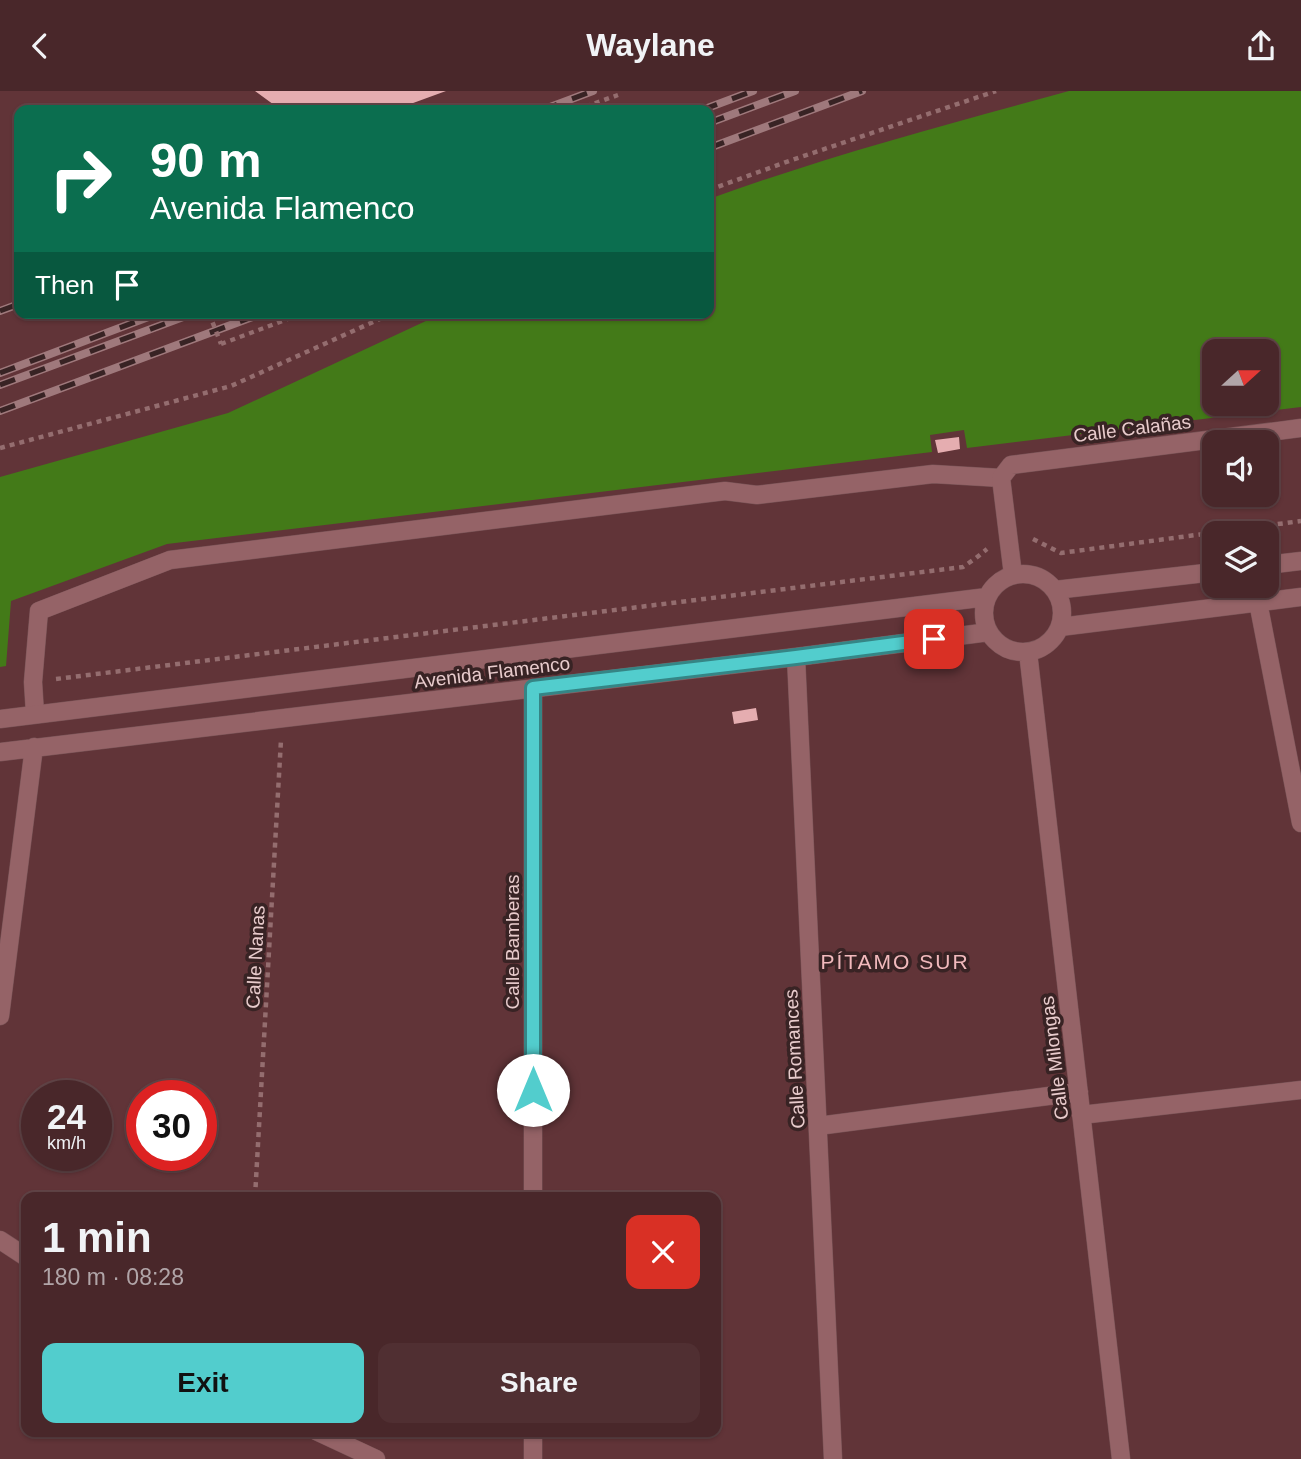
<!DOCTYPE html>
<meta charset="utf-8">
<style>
body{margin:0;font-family:Helvetica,sans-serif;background:#502f32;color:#f1f3f6;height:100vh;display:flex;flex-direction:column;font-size:26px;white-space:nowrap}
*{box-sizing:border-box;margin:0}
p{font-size:23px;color:#b1a5a8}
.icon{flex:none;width:38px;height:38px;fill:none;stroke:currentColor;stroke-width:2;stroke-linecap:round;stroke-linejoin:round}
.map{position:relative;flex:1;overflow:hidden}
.panel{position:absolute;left:21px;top:1101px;width:700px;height:245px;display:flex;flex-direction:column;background:#49272a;border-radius:14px;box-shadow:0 2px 5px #0004,0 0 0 2px #614447}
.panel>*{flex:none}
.guide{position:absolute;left:14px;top:14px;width:700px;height:214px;border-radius:14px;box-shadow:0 2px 5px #0004,0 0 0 2px #614447;background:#0b6e4f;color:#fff;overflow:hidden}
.needle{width:46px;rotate:69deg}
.tools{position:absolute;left:1202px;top:248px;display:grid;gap:14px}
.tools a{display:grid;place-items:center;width:77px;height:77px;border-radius:14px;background:#49272a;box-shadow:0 2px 5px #0004,0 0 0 2px #614447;font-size:35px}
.speed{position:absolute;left:21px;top:989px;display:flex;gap:14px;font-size:35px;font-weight:700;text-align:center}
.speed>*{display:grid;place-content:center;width:91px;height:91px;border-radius:50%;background:#49272a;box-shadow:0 2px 5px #0004,0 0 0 2px #614447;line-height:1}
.speed small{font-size:18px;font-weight:400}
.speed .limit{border:10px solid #d22;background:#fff;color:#111}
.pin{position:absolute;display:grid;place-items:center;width:60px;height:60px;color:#fff;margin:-30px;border-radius:14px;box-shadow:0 4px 10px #0006}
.me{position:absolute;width:77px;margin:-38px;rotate:0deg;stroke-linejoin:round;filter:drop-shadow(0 0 5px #0008)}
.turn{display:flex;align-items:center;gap:24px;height:147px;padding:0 21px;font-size:32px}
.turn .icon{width:91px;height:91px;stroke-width:2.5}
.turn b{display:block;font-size:49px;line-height:60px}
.then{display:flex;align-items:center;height:66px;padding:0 21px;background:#0003;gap:14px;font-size:26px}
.round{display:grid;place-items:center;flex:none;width:74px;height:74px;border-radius:14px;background:#502f32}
.headline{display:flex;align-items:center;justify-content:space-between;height:119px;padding:0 21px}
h1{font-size:42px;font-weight:700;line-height:52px}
.action{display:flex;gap:14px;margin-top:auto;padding:14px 21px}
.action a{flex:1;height:80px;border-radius:14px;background:#52cdcd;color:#111;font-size:28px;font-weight:700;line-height:80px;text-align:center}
.action a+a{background:#502f32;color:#f1f3f6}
header{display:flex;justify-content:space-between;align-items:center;height:91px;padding:0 21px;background:#49272a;font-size:32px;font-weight:700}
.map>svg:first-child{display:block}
.green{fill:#437a18;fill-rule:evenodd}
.building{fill:#e5adb0}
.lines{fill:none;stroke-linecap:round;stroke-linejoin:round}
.pedestrian-casing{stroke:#785356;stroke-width:19}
.minor-casing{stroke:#785356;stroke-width:19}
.tertiary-casing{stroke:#785356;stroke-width:19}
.path{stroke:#946d6f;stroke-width:4.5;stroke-dasharray:5 5;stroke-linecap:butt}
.pedestrian{stroke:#956367;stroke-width:18}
.minor{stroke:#956367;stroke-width:18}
.tertiary{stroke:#956367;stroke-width:18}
.rail-casing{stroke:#9f797c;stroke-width:8}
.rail{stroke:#382324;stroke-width:5;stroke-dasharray:16;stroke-linecap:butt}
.path-bridge{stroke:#946d6f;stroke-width:4.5;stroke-dasharray:5 5;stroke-linecap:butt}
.route-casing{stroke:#358585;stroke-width:18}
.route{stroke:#52cdcd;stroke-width:12}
.labels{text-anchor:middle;stroke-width:7;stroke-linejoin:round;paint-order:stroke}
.street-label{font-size:19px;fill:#e8cbcc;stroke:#382324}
.neighbourhood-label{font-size:21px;letter-spacing:2px;fill:#f1b9bc;stroke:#382324}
</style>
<header><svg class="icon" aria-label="back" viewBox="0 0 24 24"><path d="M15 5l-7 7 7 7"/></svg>Waylane<svg class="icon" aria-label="share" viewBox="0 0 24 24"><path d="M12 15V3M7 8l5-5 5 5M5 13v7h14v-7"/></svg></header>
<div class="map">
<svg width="1301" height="1368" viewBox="0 0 1301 1368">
<rect width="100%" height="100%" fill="#613438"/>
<path class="green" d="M1069,0H1301V316L967,357L964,339L930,344L932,361L167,453L11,510L6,575L0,576V386L228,322L443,222H709V108C827,65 948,33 1069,0ZM1214,261H1267V313H1214Z"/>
<path class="building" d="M255,0H446L394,19H281Z
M959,346L960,358L938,362L935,349Z
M756,617L758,629L734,633L732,621Z"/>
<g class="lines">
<defs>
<path id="pedestrian" d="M35,623L33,591L39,520L170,469L725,400L757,404L933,383L1001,387"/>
<path id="minor" d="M1267,474L1301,470
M984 522a39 39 0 1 1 78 0a39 39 0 1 1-78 0Z
M1013,484L1001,387L1011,374L1301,337
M1055,499L1214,481
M1258,511L1301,732
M1060,536L1301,506
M1028,561L1121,1368
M796,566L833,1368
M533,597V1106
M0,628L987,506
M0,661L796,566L989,541
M0,925L34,656
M1081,1024L1301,999
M818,1035L1079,1001
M533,1340V1368"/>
<path id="tertiary" d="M0,1149L26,1166
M316,1340L376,1368"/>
</defs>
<use href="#pedestrian" class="pedestrian-casing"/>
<use href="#minor" class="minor-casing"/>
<use href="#tertiary" class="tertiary-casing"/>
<path class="path" d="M576,19L618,4
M709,99L789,70L996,0
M221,253L304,222
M0,357L231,295L393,222
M1033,448L1061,462L1301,430
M56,588L963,476L976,467L987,458
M255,1106L281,649"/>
<use href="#pedestrian" class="pedestrian"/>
<use href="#minor" class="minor"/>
<use href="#tertiary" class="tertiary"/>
<defs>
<path id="rail" d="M542,19L593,0
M702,19L753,0
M709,32L795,0
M709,57L862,0
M0,220L19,213
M0,282L159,222
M0,294L194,222
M0,320L263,222"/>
</defs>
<use href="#rail" class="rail-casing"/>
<use href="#rail" class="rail"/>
<path class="path-bridge" d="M209,222L221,253"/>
</g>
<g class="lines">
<defs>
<path id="route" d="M533,999V597L796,566L934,548"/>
</defs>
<use href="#route" class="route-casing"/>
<use href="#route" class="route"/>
</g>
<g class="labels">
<g class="street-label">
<text transform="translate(1132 337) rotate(-7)" y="7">Calle Calañas</text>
<text transform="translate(492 581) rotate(-7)" y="7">Avenida Flamenco</text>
<text transform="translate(512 851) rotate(-90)" y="7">Calle Bamberas</text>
<text transform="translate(255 866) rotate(-87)" y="7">Calle Nanas</text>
<text transform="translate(1054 967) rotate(-97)" y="7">Calle Milongas</text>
<text transform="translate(794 968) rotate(-93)" y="7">Calle Romances</text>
</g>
<g class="neighbourhood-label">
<text x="895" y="878">PÍTAMO SUR</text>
</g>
</g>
</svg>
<div class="tools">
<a><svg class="needle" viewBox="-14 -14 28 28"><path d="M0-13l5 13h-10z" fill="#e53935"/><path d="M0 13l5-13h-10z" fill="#b1a5a8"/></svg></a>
<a><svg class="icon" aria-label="sound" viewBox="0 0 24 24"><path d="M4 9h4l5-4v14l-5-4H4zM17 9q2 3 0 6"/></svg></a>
<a><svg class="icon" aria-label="layers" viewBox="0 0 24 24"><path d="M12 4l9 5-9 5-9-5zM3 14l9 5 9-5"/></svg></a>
</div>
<div class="speed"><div>24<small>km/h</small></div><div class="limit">30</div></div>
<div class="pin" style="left:934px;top:548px;background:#d93025"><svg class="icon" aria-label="arrive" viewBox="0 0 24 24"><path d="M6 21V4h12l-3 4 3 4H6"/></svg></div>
<svg class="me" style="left:533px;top:999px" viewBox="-20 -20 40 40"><circle r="19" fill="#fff"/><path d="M0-13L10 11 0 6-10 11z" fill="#52cdcd"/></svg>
<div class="guide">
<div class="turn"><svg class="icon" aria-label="right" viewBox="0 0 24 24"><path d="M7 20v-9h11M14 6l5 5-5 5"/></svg><div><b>90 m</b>Avenida Flamenco</div></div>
<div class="then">Then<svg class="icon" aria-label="arrive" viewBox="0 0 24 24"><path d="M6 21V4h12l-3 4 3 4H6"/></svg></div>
</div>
<section class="panel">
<div class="headline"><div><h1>1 min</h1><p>180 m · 08:28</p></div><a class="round" style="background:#d93025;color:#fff"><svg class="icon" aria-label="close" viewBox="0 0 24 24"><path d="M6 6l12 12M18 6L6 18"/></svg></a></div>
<div class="action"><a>Exit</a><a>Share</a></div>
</section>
</div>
